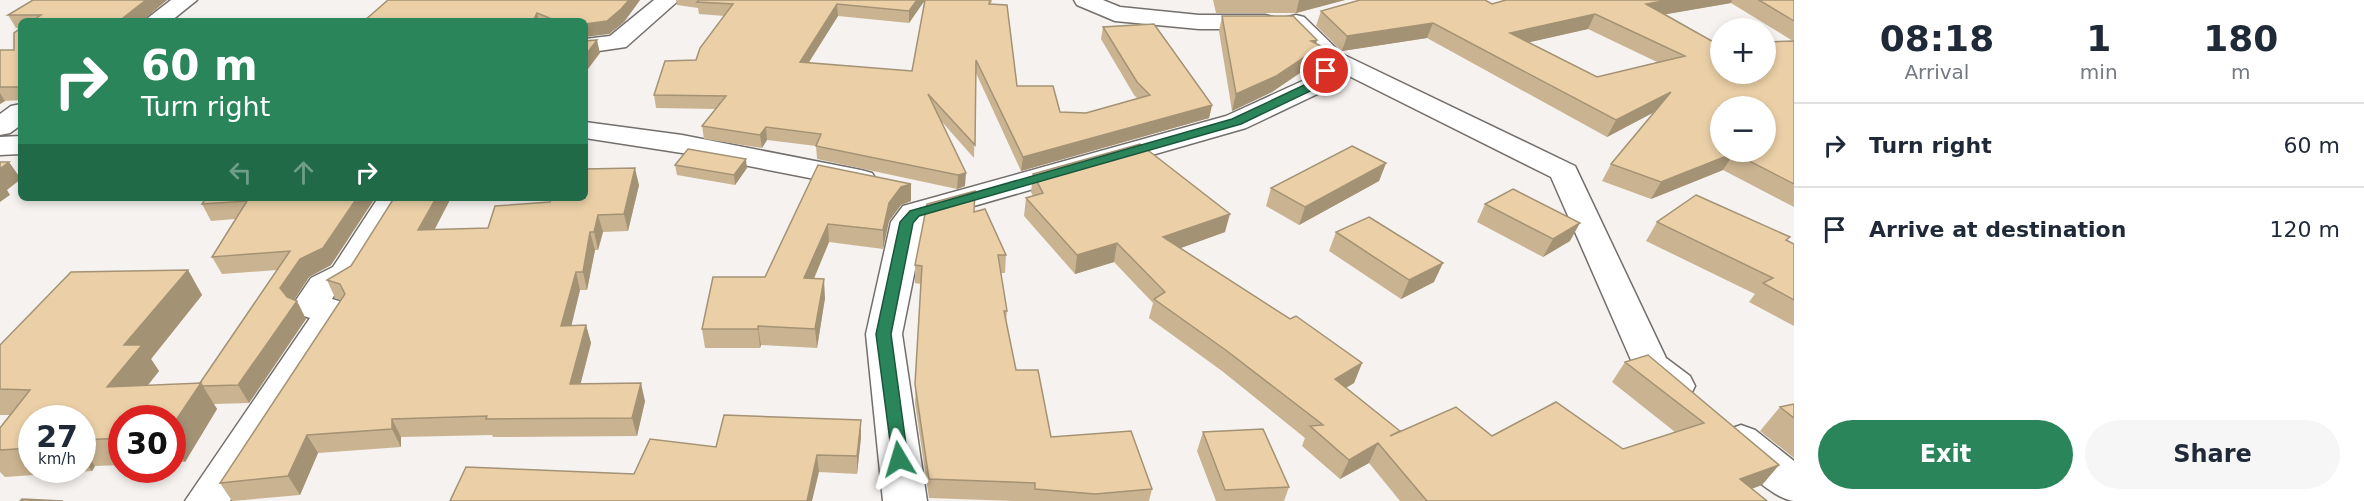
<!DOCTYPE html>
<meta charset="utf-8">
<style>
body{margin:0;font-family:"DejaVu Sans",sans-serif;background:#f6f6f7;color:#1f2937;height:100vh;display:flex;flex-direction:column;font-size:22px;white-space:nowrap}
*{box-sizing:border-box;margin:0}
p{font-size:20px;color:#747a83}
.icon{flex:none;width:33px;height:33px;fill:none;stroke:currentColor;stroke-width:2;stroke-linecap:round;stroke-linejoin:round}
.map{position:relative;flex:1;overflow:hidden}
.panel{display:flex;flex-direction:column;background:#fff;width:570px}
.panel>*{flex:none}
.guide{position:absolute;left:18px;top:18px;width:570px;height:183px;border-radius:9px;box-shadow:0 3px 9px #0003;background:#2a855b;color:#fff;overflow:hidden}
.fabs{position:absolute;left:1710px;top:18px;display:grid;gap:12px}
.fabs a{display:grid;place-items:center;width:66px;height:66px;border-radius:50%;background:#fff;box-shadow:0 3px 9px #0003;font-size:30px}
.speed{position:absolute;left:18px;top:405px;display:flex;gap:12px;font-size:30px;font-weight:700;text-align:center}
.speed>*{display:grid;place-content:center;width:78px;height:78px;border-radius:50%;background:#fff;box-shadow:0 3px 9px #0003;line-height:1}
.speed small{font-size:15px;font-weight:400}
.speed .limit{border:9px solid #d22;background:#fff;color:#111}
.pin{position:absolute;display:grid;place-items:center;width:51px;height:51px;color:#fff;margin:-26px;border:3px solid #fff;border-radius:50%;box-shadow:0 2px 6px #0007}
.me{position:absolute;width:66px;margin:-33px;rotate:353deg;stroke-linejoin:round;filter:drop-shadow(0 0 4px #0008)}
.turn{display:flex;align-items:center;gap:21px;height:126px;padding:0 24px;font-size:27px}
.turn .icon{width:78px;height:78px;stroke-width:2.5}
.turn b{display:block;font-size:42px;line-height:51px}
.lanes{display:flex;align-items:center;height:57px;padding:0 24px;background:#0003;justify-content:center;gap:30px;direction:ltr}
.lanes .off{opacity:.35}
.eta{display:flex;justify-content:space-evenly;align-items:center;height:102px;text-align:center}
.eta b{font-size:36px;font-weight:700;line-height:42px}
.primary-button{display:flex;gap:12px;margin-top:auto;padding:12px 24px}
.primary-button a{flex:1;height:69px;border-radius:36px;background:#2a855b;color:#fff;font-size:24px;font-weight:700;line-height:69px;text-align:center}
.primary-button a+a{background:#f6f6f7;color:#1f2937}
ul{padding:0;list-style:none}
li{display:flex;align-items:center;gap:18px;height:84px;padding:0 24px;border-top:2px solid #e0e1e3}
li div{flex:1}
li b{display:block;font-size:22px}
li em{font-style:normal}
main{display:flex;flex:1;min-height:0}
.map>svg:first-child{display:block}
.lines{fill:none;stroke-linecap:round;stroke-linejoin:round}
.minor-casing{stroke:#736f6c;stroke-width:3}
.minor{fill:#fff;fill-rule:evenodd}
.wall{fill:#cab390;fill-rule:evenodd}
.shaded-wall{fill:#a49275}
.building{fill:#ebd0a7;stroke:#a49275;stroke-width:1.5;fill-rule:evenodd}
.route{fill:#2a855b;stroke:#1b563b;stroke-width:1.5}
</style>
<main>
<div class="map">
<svg width="1794" height="501" viewBox="0 0 1794 501">
<rect width="100%" height="100%" fill="#f6f2ef"/>
<g class="lines">
<defs>
<path id="minor" d="M171,0H197L171,21H144Z
M654,0H679L626,47L585,53V39L610,36Z
M1074,0H1103L1120,7L1199,15H1265L1273,17L1277,22L1273,27L1265,29H1199L1115,21L1077,5Z
M1296,15L1304,17L1342,54L1575,166L1666,358L1690,376L1695,386L1690,396C1665,404 1656,391 1638,376L1551,177L1339,71L1328,89L1246,128L925,220L902,334L927,501H883L866,334L891,222L903,206L1226,116L1309,78L1320,60L1284,22L1288,17Z
M21,104V125L10,133L0,135V114L11,106Z
M585,122L682,135L861,170L872,173L876,179L872,185L861,188L682,153L585,138Z
M21,136V154L0,155V137Z
M378,198H408L357,283L335,294L332,299L346,303L351,311L346,319L230,501H185L310,318L298,314L292,306L311,278L333,267Z
M1741,425L1755,430L1794,461V501C1774,500 1730,459 1721,441L1727,430Z"/>
</defs>
<use href="#minor" class="minor-casing"/>
<use href="#minor" class="minor"/>
</g>
<path class="wall" d="M33,0H167L142,21H21V28H16L8,15Z
M388,0H640L624,22L609,34L585,21H364Z
M676,0H925L909,23L838,16L808,63L912,71L925,0H992L991,4L1017,86L1060,112L1086,113L1138,99L1134,95L1101,39L1103,27L1212,105L1209,118L1021,171L976,73L974,158L942,122L965,186L957,189L817,159L816,146L767,140L762,148L704,139L702,126L716,109L656,108L654,95L696,60L725,16L699,14L698,8L677,5Z
M1213,0H1345L1296,13H1216Z
M1506,0H1794V207L1723,170L1651,199L1602,181L1611,164L1654,112L1607,137L1427,38L1342,51L1316,26L1321,11L1492,4ZM1731,3L1793,41L1717,44L1665,14ZM1588,29L1657,62L1597,77L1529,42Z
M1222,16L1317,40L1316,44V62L1272,92L1232,111L1219,31Z
M21,28V100L5,101L0,104V50H14Z
M1386,163L1379,181L1299,225L1266,206L1271,188Z
M675,165L747,168L735,185L677,175Z
M818,165L911,201L901,205L889,221L883,249L829,242L814,279L825,298L817,348L761,345L760,348H705L702,329L765,277Z
M1033,174L1225,232L1180,248L1290,319L1362,363L1354,383L1346,388L1399,432L1492,436L1623,449L1675,432L1612,382L1625,362L1779,465L1762,485L1751,489L1767,501H1400L1369,463L1340,479L1302,446L1305,438L1222,371L1149,318L1153,303L1114,262L1075,274L1024,216L1026,198L1033,196L1031,192Z
M639,185L628,231L603,232L598,250H595L587,290H580L571,325H586L591,343L580,384L645,401L637,436L493,437L492,435L401,437V447L318,453L300,495L232,501L220,483L341,300L335,298L327,280L351,266L434,230L488,228L550,202Z
M206,198H375L331,265L309,277L294,300L306,319L249,403L214,404L217,409L185,462H172V418H122V465L95,466L92,471L5,477L0,472V428L10,415H0V345L188,270L202,295L151,359L159,371L147,386L200,383L277,270L222,274L212,257L235,219L211,221L202,204ZM32,418H82V470H32Z
M1485,204L1570,241L1543,257L1477,222Z
M974,212L1006,255L1005,273H1001L1007,311L1006,323L1016,370L1051,437L1152,489L1149,501H1014L929,498L915,403L921,284L915,283V265Z
M1657,222L1787,241L1794,244V326L1749,302L1755,294L1646,241Z
M1336,232L1434,282L1401,299L1329,251Z
M1794,404V458L1760,431L1780,407Z
M1203,432L1289,487L1284,501H1216L1197,451Z
M861,437L857,474L819,472L634,474L716,447Z"/>
<path class="shaded-wall" d="M146,0H167L142,21H119Z
M629,0H640L624,22L609,34L585,37V24Z
M917,0H925L909,23V11Z
M1299,0H1345L1296,13Z
M1668,0H1732L1731,3L1639,19L1646,4Z
M837,4L838,16L801,75L800,62Z
M537,13L539,21H533Z
M1595,14L1588,29L1504,48L1510,33Z
M1433,23L1427,38L1342,51L1347,36Z
M597,40L600,53L585,73V56Z
M1317,40L1314,51L1321,46L1316,62L1272,92L1232,111L1236,94L1311,41Z
M1671,92L1662,108L1607,137L1616,120Z
M0,93L5,101L0,104Z
M1212,105L1209,118L1021,171L1023,157Z
M766,127L767,140L762,148L760,135Z
M1734,153L1723,170L1651,199L1661,182Z
M746,159L747,168L735,185L734,175Z
M9,162L21,179L7,190L10,195L0,202V169Z
M1386,163L1379,181L1299,225L1305,207Z
M635,168L639,185L628,231L624,214Z
M966,173L965,186L957,189L958,175Z
M911,184V201L901,205L889,221L883,249V230L889,203L901,187Z
M357,198H375L331,265L309,277L290,306L280,288L300,259Z
M436,198H451L425,248L418,230Z
M1230,214L1225,232L1159,256L1163,237Z
M598,215L603,232L598,250L594,232Z
M1580,223L1570,241L1543,257L1553,239Z
M828,224L829,242L806,297L804,278Z
M590,232L595,250L587,290L583,272Z
M1117,243L1114,262L1075,274L1077,255Z
M1443,263L1434,282L1401,299L1409,280Z
M188,270L202,295L151,359L159,371L126,413L107,387L124,345Z
M576,272L580,290L567,344L561,326Z
M824,279L825,298L817,348L815,329Z
M297,301L306,319L249,403L238,385Z
M586,325L591,343L576,402L570,384Z
M758,326L761,345L760,348L758,329Z
M1362,363L1354,383L1327,399L1335,379Z
M201,383L217,409L185,462L172,444V426Z
M641,383L645,401L637,436L632,418Z
M392,419L401,437V447L392,429Z
M861,420V437L857,474V456Z
M307,435L318,453L300,495L288,476Z
M1378,443L1369,463L1340,479L1349,460Z
M82,450L95,466L92,471L82,459Z
M817,455L819,472L812,501H807Z
M1779,465L1762,485L1723,499L1740,479Z"/>
<path class="building" d="M33,0H146L119,21H32L41,15H8Z
M388,0H629L621,9L607,21L585,24V21H552V19L537,13L533,21H364Z
M699,0H917L909,11L837,4L800,62L912,71L925,0H990L989,4L1007,5L1017,86H1053L1060,112L1086,113L1150,95L1137,82L1103,27L1154,24L1212,105L1023,157L976,60L975,145L928,94L966,173L958,175L816,146L821,134L766,127L760,135L702,126L726,96L654,95L665,61L696,60L700,48L733,4L697,2Z
M1360,0H1485L1492,4L1506,0H1668L1646,4L1717,44H1720V74H1766V42L1794,41V184L1734,153L1661,182L1611,164L1671,92L1616,120L1433,23L1347,36L1321,11ZM1595,14L1685,56L1597,77L1510,33ZM1720,106H1766V152H1720Z
M1759,0H1794V21Z
M1222,16H1293L1317,40L1311,41L1321,46L1276,76L1236,94Z
M21,28V87H0V50H14V33Z
M597,40L585,56V41Z
M1140,144L1230,214L1163,237L1290,319L1296,316L1362,363L1335,379L1400,431L1390,436L1456,407L1492,436L1556,402L1623,449L1704,423L1625,362L1648,355L1779,465L1740,479L1767,501H1427L1378,443L1349,460L1310,426L1323,425L1227,351L1154,299L1165,292L1117,243L1077,255L1026,198L1043,193L1033,174Z
M1352,146L1386,163L1305,207L1271,188Z
M688,149L746,159L734,175L675,165Z
M0,162H9L0,169Z
M818,165L911,184L901,187L889,203L883,230L828,224L804,278L824,279L815,329L758,326V329H702L713,277H765Z
M635,168L624,214L598,215L594,232H590L583,272H576L561,326L586,325L570,384L641,383L632,418L486,419L487,416L392,419V429L307,435L288,476L220,483L345,294L340,284L327,280L351,266L394,198H436L418,230L488,228L495,206L550,202L551,198H585V169Z
M1513,189L1580,223L1553,239L1485,204Z
M975,191L974,212L985,209L1006,255H998L1007,311H1004L1016,370H1038L1051,437L1131,431L1152,489L1095,494L1035,489V483L929,479L915,384L922,266L915,265L927,204Z
M1696,195L1790,237L1786,240L1794,244V300L1763,283L1773,278L1657,222Z
M206,198H357L323,248L300,259L280,288L287,297L297,301L238,385L203,386L200,383L290,251L212,257L247,201L202,204Z
M1369,217L1443,263L1409,280L1336,232Z
M188,270L124,345H142L107,387L201,383L172,426V418H122V438L82,440V418H32V448L0,450V428L30,390L0,389V345L71,272Z
M1794,404V418L1780,407Z
M724,415L861,420L857,456L817,455L807,501H450L466,467L634,474L650,439L716,447Z
M1263,429L1289,487L1225,490L1203,432Z
M22,499L63,501H20Z"/>
<path class="route" d="M1326,68L1331,71L1323,85L1241,124L919,216L913,223L891,334L908,459L905,464H893L876,334L900,222L910,211L1232,119L1315,80L1322,69Z"/>
</svg>
<div class="fabs">
<a>+</a>
<a>−</a>
</div>
<div class="speed"><div>27<small>km/h</small></div><div class="limit">30</div></div>
<div class="pin" style="left:1326px;top:71px;background:#d93025"><svg class="icon" aria-label="arrive" viewBox="0 0 24 24"><path d="M6 21V4h12l-3 4 3 4H6"/></svg></div>
<svg class="me" style="left:899px;top:459px" viewBox="-20 -20 40 40"><path d="M0-17L14 15 0 8-14 15z" fill="#2a855b" stroke="#fff" stroke-width="4"/></svg>
<div class="guide">
<div class="turn"><svg class="icon" aria-label="right" viewBox="0 0 24 24"><path d="M7 20v-9h11M14 6l5 5-5 5"/></svg><div><b>60 m</b>Turn right</div></div>
<div class="lanes"><svg class="icon off" aria-label="left" viewBox="0 0 24 24"><path d="M17 20v-9H6M10 6l-5 5 5 5"/></svg><svg class="icon off" aria-label="ahead" viewBox="0 0 24 24"><path d="M12 20V5M6 11l6-6 6 6"/></svg><svg class="icon" aria-label="right" viewBox="0 0 24 24"><path d="M7 20v-9h11M14 6l5 5-5 5"/></svg></div>
</div>
</div>
<section class="panel">
<div class="eta">
<div><b>08:18</b><p>Arrival</p></div>
<div><b>1</b><p>min</p></div>
<div><b>180</b><p>m</p></div>
</div>
<ul>
<li><svg class="icon" aria-label="right" viewBox="0 0 24 24"><path d="M7 20v-9h11M14 6l5 5-5 5"/></svg><div><b>Turn right</b></div><em>60 m</em></li>
<li><svg class="icon" aria-label="arrive" viewBox="0 0 24 24"><path d="M6 21V4h12l-3 4 3 4H6"/></svg><div><b>Arrive at destination</b></div><em>120 m</em></li>
</ul>
<div class="primary-button"><a>Exit</a><a>Share</a></div>
</section>
</main>
